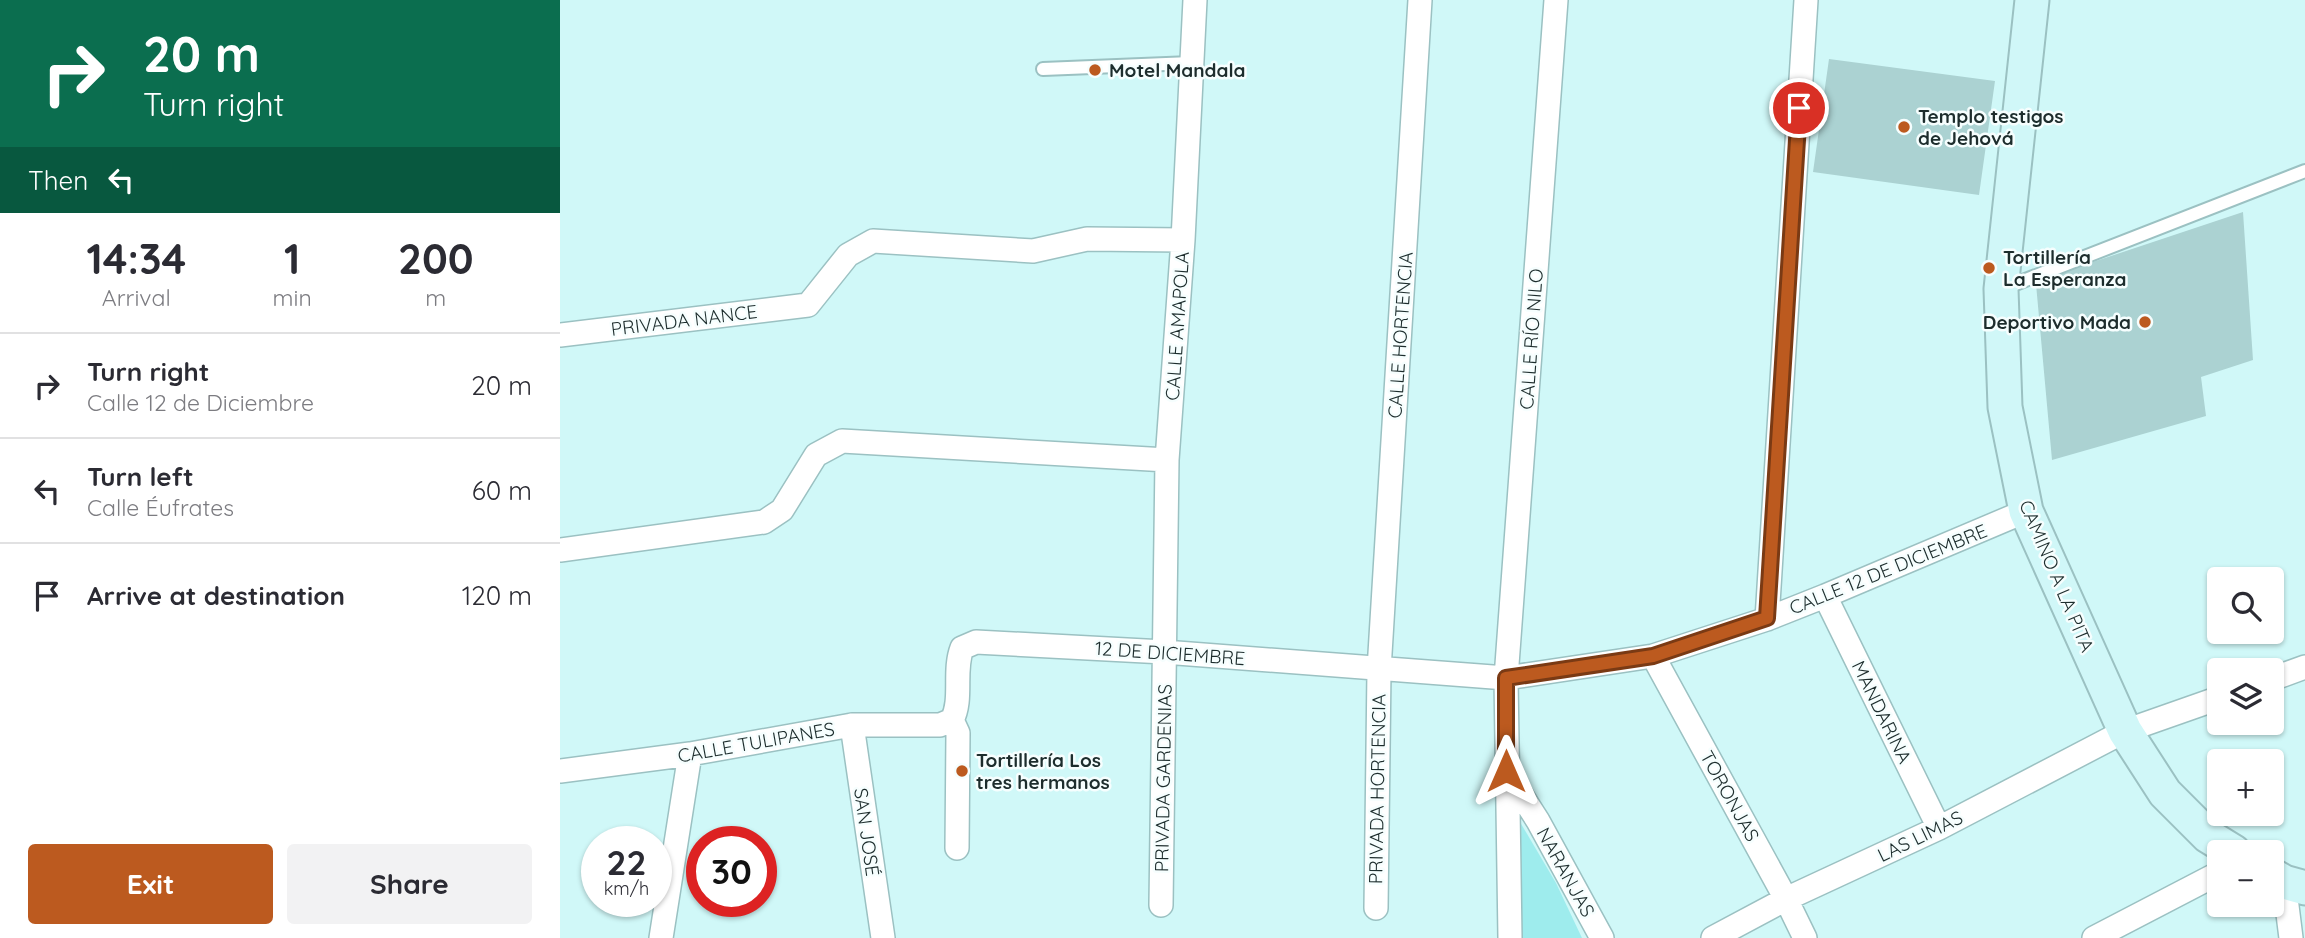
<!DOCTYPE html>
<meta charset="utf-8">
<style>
body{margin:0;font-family:Quicksand,sans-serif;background:#f2f2f3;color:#2b2b33;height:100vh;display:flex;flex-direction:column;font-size:26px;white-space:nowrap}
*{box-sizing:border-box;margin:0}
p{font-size:23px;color:#7c7c81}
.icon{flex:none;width:38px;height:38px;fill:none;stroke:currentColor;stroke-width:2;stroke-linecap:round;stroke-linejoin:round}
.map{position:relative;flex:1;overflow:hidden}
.sheet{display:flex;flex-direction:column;background:#fff;width:560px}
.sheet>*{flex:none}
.banner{background:#0b6e4f;color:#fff;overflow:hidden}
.controls{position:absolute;left:1647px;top:567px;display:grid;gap:14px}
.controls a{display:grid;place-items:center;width:77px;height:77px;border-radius:7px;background:#fff;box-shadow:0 2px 5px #0004;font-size:35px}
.speed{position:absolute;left:21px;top:826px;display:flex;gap:14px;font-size:35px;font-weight:700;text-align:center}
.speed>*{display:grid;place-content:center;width:91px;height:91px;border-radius:50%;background:#fff;box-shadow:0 2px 5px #0004;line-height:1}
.speed small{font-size:18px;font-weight:400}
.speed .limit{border:10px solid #d22;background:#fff;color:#111}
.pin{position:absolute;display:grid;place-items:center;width:60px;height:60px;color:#fff;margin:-30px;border:4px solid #fff;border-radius:50%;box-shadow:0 2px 7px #0007}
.me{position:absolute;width:77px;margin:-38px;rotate:0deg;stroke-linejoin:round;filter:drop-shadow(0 0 5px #0008)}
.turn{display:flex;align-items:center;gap:24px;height:147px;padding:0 28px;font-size:32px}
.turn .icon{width:91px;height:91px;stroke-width:2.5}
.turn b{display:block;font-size:49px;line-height:60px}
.then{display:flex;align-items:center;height:66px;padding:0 28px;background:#0003;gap:14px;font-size:26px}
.eta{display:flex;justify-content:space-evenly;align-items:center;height:119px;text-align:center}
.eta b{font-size:42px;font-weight:800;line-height:49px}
.button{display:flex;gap:14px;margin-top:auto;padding:14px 28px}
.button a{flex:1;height:80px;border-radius:7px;background:#bc5a1f;color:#fff;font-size:28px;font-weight:800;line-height:80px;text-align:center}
.button a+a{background:#f2f2f3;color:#2b2b33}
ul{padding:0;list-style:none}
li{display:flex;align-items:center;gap:21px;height:105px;padding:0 28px;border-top:2px solid #e1e1e2}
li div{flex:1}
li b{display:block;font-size:26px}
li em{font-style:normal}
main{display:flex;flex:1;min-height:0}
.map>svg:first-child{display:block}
.green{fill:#9eeced}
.building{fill:#abd2d2}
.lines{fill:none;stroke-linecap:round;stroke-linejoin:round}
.lane-casing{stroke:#9bc1c2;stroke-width:16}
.street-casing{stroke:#9bc1c2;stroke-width:26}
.secondary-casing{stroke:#9bc1c2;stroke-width:37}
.lane{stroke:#fff;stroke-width:12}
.street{stroke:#fff;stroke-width:23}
.secondary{stroke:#d0f7f8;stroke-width:33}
.route-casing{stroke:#7a3a14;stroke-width:18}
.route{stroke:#bc5a1f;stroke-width:12}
.poi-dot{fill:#bc5a1f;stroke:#f6fefe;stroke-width:2.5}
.labels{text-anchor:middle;stroke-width:5;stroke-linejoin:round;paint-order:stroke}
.poi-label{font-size:19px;font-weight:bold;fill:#1d2d2d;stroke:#f6fefe;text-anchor:start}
.street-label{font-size:19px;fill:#1d2d2d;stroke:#f6fefe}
</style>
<main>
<section class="sheet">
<div class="banner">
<div class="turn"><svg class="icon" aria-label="right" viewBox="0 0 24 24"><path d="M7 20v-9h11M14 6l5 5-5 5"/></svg><div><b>20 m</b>Turn right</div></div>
<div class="then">Then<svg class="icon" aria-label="left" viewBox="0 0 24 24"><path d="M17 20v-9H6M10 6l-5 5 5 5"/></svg></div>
</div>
<div class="eta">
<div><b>14:34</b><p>Arrival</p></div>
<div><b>1</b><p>min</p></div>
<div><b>200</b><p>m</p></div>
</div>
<ul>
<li><svg class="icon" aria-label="right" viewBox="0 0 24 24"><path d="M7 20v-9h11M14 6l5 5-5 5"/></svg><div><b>Turn right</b><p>Calle 12 de Diciembre</p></div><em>20 m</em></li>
<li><svg class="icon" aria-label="left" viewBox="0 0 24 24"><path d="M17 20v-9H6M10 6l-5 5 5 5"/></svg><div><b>Turn left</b><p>Calle Éufrates</p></div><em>60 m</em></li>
<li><svg class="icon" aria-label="arrive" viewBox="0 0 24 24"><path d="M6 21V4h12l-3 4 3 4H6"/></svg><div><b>Arrive at destination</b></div><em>120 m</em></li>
</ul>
<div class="button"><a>Exit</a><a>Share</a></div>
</section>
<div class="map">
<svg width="1745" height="938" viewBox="0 0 1745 938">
<rect width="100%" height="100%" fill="#d0f8f8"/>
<path class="green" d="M960,822L996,883L1022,938H961Z"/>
<path class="building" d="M1269,59L1435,81L1419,195L1253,172Z
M1683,212L1693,360L1641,377L1646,416L1492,460L1476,284L1506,271Z"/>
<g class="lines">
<defs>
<path id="lane" d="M483,69L631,63
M1445,288L1745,171"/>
<path id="street" d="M0,335L248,305L288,255L313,241L473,251L527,239L623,240
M0,550L204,522L222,510L256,455L282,441L607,460
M1265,596L1379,828
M1207,619L1246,0
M1093,656L1226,899L1245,938
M1712,679L1745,667
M392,720C403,699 393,671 402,648L416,642L604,652L946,678L1093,656L1207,619L1265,596L1466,511
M392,720L398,733L397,848
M292,725L323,938
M0,771L130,754L292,725H380L392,720
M946,771L978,821L1042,938
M1724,882L1731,938
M601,905L607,460L623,240L635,0
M816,908L819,670L860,0
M101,938L130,754
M950,938L946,678L996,0
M1153,938L1226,899L1379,828L1565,731L1659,698
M1534,938L1659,873"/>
<path id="secondary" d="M1472,0L1441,289L1445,407L1466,511L1565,731L1605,793L1648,836L1674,852
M1712,875L1724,882L1745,888"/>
</defs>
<use href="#lane" class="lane-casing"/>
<use href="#street" class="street-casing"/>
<use href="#secondary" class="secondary-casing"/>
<use href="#lane" class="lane"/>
<use href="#street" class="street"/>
<use href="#secondary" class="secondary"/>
</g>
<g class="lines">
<defs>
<path id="route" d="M946,771V678L1093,656L1207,618L1239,108"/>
</defs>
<use href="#route" class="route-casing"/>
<use href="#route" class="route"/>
</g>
<g class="poi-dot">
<circle cx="535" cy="70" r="7"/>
<circle cx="1344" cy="127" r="7"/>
<circle cx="1429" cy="268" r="7"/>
<circle cx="1585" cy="322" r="7"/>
<circle cx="402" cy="771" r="7"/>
</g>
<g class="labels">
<g class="poi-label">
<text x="549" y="77">Motel Mandala</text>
<text x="1358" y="123">Templo testigos<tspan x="1358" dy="22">de Jehová</tspan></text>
<text x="1443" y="264">Tortillería<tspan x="1443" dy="22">La Esperanza</tspan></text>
<text x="1571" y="329" text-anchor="end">Deportivo Mada</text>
<text x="416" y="767">Tortillería Los<tspan x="416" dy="22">tres hermanos</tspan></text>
</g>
<g class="street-label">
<text transform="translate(124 320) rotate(-7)" y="7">PRIVADA NANCE</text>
<text transform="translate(617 326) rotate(-86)" y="7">CALLE AMAPOLA</text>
<text transform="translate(840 335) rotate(-86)" y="7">CALLE HORTENCIA</text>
<text transform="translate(971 339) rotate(-86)" y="7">CALLE RÍO NILO</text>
<text transform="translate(1328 569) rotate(-22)" y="7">CALLE 12 DE DICIEMBRE</text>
<text transform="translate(1497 576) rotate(67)" y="7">CAMINO A LA PITA</text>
<text transform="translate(610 653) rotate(4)" y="7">12 DE DICIEMBRE</text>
<text transform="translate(1322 712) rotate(64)" y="7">MANDARINA</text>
<text transform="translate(196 742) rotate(-10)" y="7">CALLE TULIPANES</text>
<text transform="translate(603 778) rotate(-89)" y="7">PRIVADA GARDENIAS</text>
<text transform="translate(817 789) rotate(-89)" y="7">PRIVADA HORTENCIA</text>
<text transform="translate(1170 796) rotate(61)" y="7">TORONJAS</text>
<text transform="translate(307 832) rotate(82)" y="7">SAN JOSÉ</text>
<text transform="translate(1360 836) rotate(-26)" y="7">LAS LIMAS</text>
<text transform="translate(1006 872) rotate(61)" y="7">NARANJAS</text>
</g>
</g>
</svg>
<div class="controls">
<a><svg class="icon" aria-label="search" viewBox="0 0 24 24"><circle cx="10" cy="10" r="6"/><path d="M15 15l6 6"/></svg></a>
<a><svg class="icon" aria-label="layers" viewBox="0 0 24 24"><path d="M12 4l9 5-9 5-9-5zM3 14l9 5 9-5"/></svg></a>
<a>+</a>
<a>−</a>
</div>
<div class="speed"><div>22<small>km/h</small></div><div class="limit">30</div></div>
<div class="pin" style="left:1239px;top:108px;background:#d93025"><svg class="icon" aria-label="arrive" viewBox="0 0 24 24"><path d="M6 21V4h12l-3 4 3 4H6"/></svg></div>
<svg class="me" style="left:946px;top:771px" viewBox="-20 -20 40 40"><path d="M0-17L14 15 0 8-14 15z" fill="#bc5a1f" stroke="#fff" stroke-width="4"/></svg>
</div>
</main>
